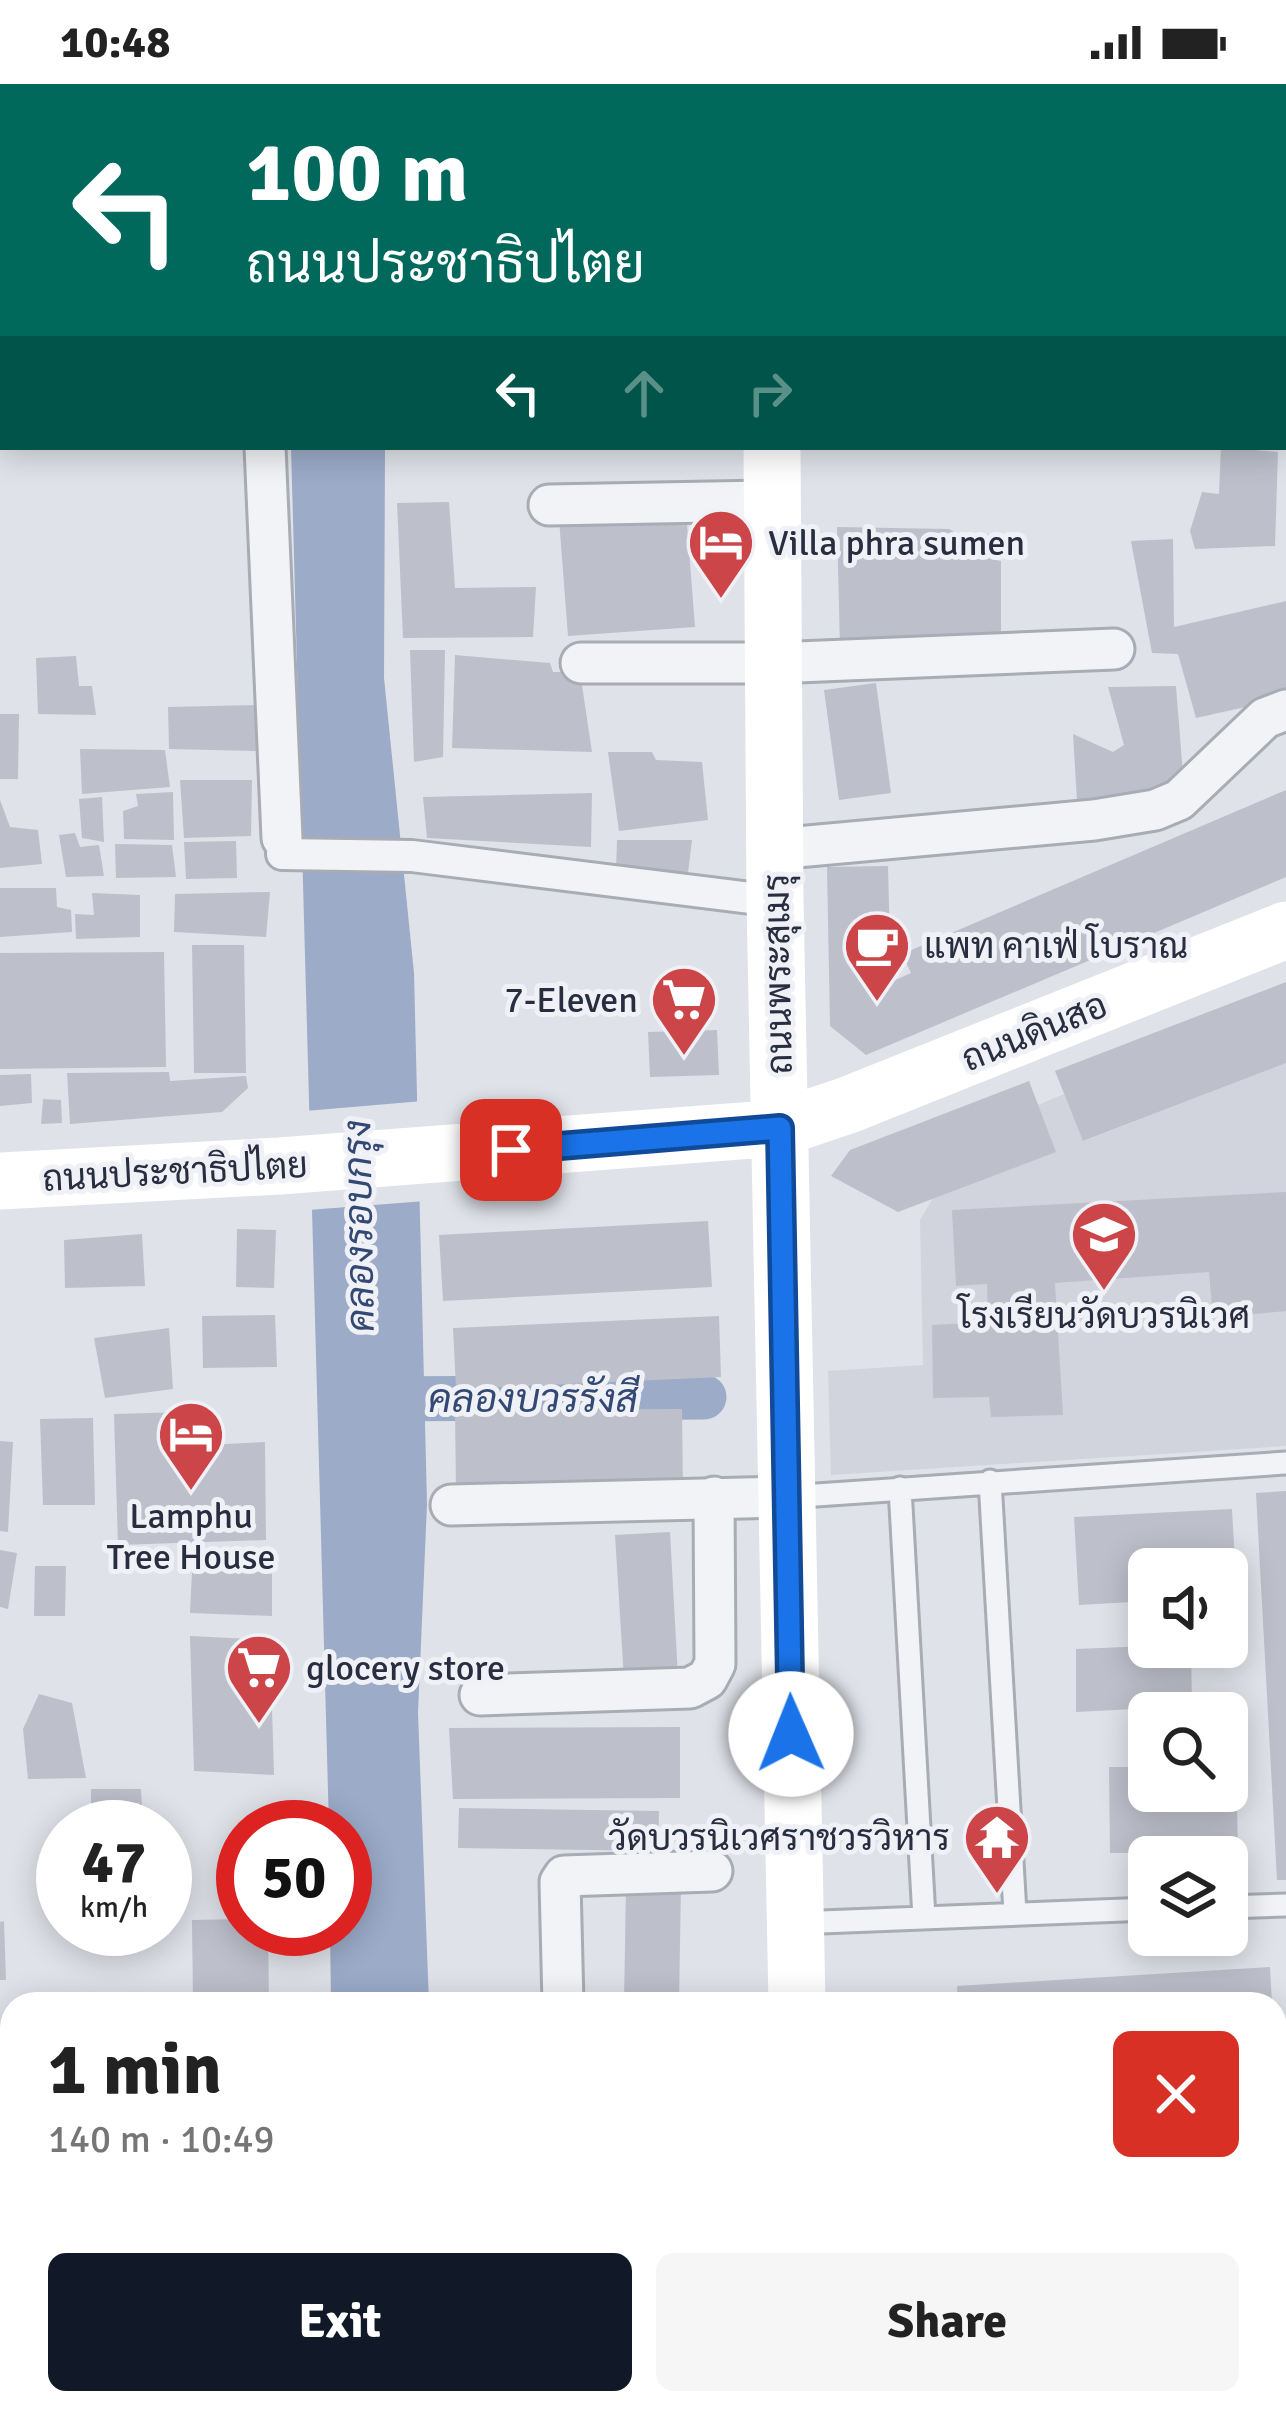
<!DOCTYPE html>
<meta charset="utf-8">
<style>
body{margin:0;font-family:Signika,Sarabun,sans-serif;background:#f6f6f6;color:#222;height:100vh;display:flex;flex-direction:column;font-size:45px;white-space:nowrap}
*{box-sizing:border-box;margin:0}
p{font-size:39px;color:#767676}
.icon{flex:none;width:66px;height:66px;fill:none;stroke:currentColor;stroke-width:2;stroke-linecap:round;stroke-linejoin:round}
.map{position:relative;flex:1;overflow:hidden}
.side{position:absolute;left:0px;top:1908px;width:1287px;height:423px;display:flex;flex-direction:column;background:#fff;border-radius:36px 36px 0 0;box-shadow:0 6px 30px #0003}
.side>*{flex:none}
.guide{position:absolute;left:0px;top:0px;width:1287px;height:366px;box-shadow:0 6px 30px #0003;background:#00695c;color:#fff;overflow:hidden}
.fabs{position:absolute;left:1128px;top:1464px;display:grid;gap:24px}
.fabs a{display:grid;place-items:center;width:120px;height:120px;border-radius:18px;background:#fff;box-shadow:0 6px 30px #0003;font-size:60px}
.speed{position:absolute;left:36px;top:1716px;display:flex;gap:24px;font-size:60px;font-weight:700;text-align:center}
.speed>*{display:grid;place-content:center;width:156px;height:156px;border-radius:50%;background:#fff;box-shadow:0 6px 30px #0003;line-height:1}
.speed small{font-size:30px;font-weight:400}
.speed .limit{border:18px solid #d22;background:#fff;color:#111}
.pin{position:absolute;display:grid;place-items:center;width:102px;height:102px;color:#fff;margin:-51px;border-radius:24px;box-shadow:0 6px 18px #0006}
.me{position:absolute;width:132px;margin:-66px;rotate:359deg;stroke-linejoin:round;filter:drop-shadow(0 0 9px #0008)}
.turn{display:flex;align-items:center;gap:42px;height:252px;padding:0 48px;font-size:54px}
.turn .icon{width:156px;height:156px;stroke-width:2.5}
.turn b{display:block;font-size:84px;line-height:102px}
.lanes{display:flex;align-items:center;height:114px;padding:0 48px;background:#0003;justify-content:center;gap:60px;direction:ltr}
.lanes .off{opacity:.35}
.round{display:grid;place-items:center;flex:none;width:126px;height:126px;border-radius:18px;background:#f6f6f6}
.head{display:flex;align-items:center;justify-content:space-between;height:204px;padding:0 48px}
h1{font-size:72px;font-weight:700;line-height:90px}
.primary-button{display:flex;gap:24px;margin-top:auto;padding:24px 48px}
.primary-button a{flex:1;height:138px;border-radius:18px;background:#111827;color:#fff;font-size:48px;font-weight:700;line-height:138px;text-align:center}
.primary-button a+a{background:#f6f6f6;color:#222}
.status{display:flex;justify-content:space-between;align-items:center;height:84px;padding:0 60px;background:#fff;direction:ltr}
.status svg{height:33px;fill:currentColor}
.map>svg:first-child{display:block}
.built{fill:#d1d4dd}
.water{fill:#9babc8}
.pier{fill:#dfe2e8}
.lines{fill:none;stroke-linecap:round;stroke-linejoin:round}
.canal{stroke:#9babc8;stroke-width:45}
.building{fill:#bdc0cb}
.service-casing{stroke:#a8acb5;stroke-width:27}
.pedestrian-casing{stroke:#a8acb5;stroke-width:36}
.minor-casing{stroke:#a8acb5;stroke-width:45}
.service{stroke:#f2f3f7;stroke-width:21}
.pedestrian{stroke:#f2f3f7;stroke-width:30}
.minor{stroke:#f2f3f7;stroke-width:39}
.secondary{stroke:#fff;stroke-width:57}
.route-casing{stroke:#114b97;stroke-width:30}
.route{stroke:#1a73e8;stroke-width:21}
.labels{text-anchor:middle;stroke-width:10;stroke-linejoin:round;paint-order:stroke}
.poi-label{font-size:36px;fill:#282e3f;stroke:#eff1f6;text-anchor:start}
.street-label{font-size:36px;fill:#282e3f;stroke:#eff1f6}
.water-label{font-size:39px;font-style:italic;fill:#334873;stroke:#eff1f6}
</style>
<div class="status"><b>10:48</b><svg viewBox="0 0 49 12"><path d="M0 12V9h3v3zM5 12V6h3v6zM10 12V3h3v9zM15 12V0h3v12zM26 1h20v11H26zM47 4h2v5h-2z"/></svg></div>
<div class="map">
<svg width="1286" height="2329" viewBox="0 0 1286 2329">
<rect width="100%" height="100%" fill="#dfe2e8"/>
<path class="built" d="M1286,979V1362L831,1391L828,1287L923,1281L920,1136L933,1114L1038,1021L1064,1010L1084,1057Z"/>
<path class="water" d="M291,363H385L384,594L414,889L427,1420L418,1629L429,1920H331L330,1845H345V1743H329Z
M339,2319H444L445,2329H339Z"/>
<path class="pier" d="M423,1017L426,1117L308,1126L305,1027Z"/>
<g class="lines">
<path class="canal" d="M365,1315L704,1313"/>
</g>
<path class="building" d="M1221,363L1278,368L1275,462L1195,465L1190,447L1202,408L1219,410Z
M449,418L455,504L536,503L533,553L403,554L397,419Z
M686,427L695,543L568,552L559,435Z
M837,443L949,445L970,457V471L977,470L978,458L989,450L991,475L1001,477V558L840,564Z
M1173,455L1174,543L1286,517V614L1196,634L1178,570L1152,569L1131,457Z
M410,566H445L443,673L414,678Z
M455,571L550,579L553,588H580L592,668L452,664Z
M76,572L79,602H92L96,631L38,630L36,574Z
M876,599L891,709L839,716L824,606Z
M1176,602L1184,703L1157,714L1077,717L1073,650L1113,668L1124,661L1108,603Z
M260,621L261,667L169,665L168,623Z
M0,630H19L18,695H0Z
M80,665L165,666L170,703L82,710Z
M608,668H652L656,676L702,678L708,736L619,747Z
M180,696H252L251,752L184,754Z
M1286,706V793L866,971L830,942L827,783L888,782L891,898L911,889L902,870Z
M173,708L174,756L124,755L123,727L138,722L136,710Z
M592,709L591,763L427,754L423,713Z
M102,713L104,758L82,754L79,715Z
M0,716L10,743L38,746L42,780L0,784Z
M75,749L80,763L99,761L104,792L66,793L59,751Z
M617,756H692L687,797L616,786Z
M236,757L237,794L186,795L184,758Z
M115,760L172,761L176,793L116,794Z
M0,804H56L57,823L71,826L72,848L0,853Z
M270,808L266,853L174,848L175,810Z
M92,809L140,811V853L76,855L75,830L94,831Z
M192,861H244L246,989H194Z
M164,868L166,983L0,985V869Z
M1286,898V979L1083,1057L1055,987Z
M717,946L719,991L650,993L648,948Z
M169,988L170,997L246,992L248,1004L222,1028L70,1040L67,989Z
M31,990L32,1019L0,1022V991Z
M1029,997L1056,1068L898,1128L831,1092L850,1066Z
M43,1015L61,1016L62,1039L41,1040Z
M1286,1108V1227L1213,1234L1209,1188L1055,1199L1063,1331L991,1333L989,1313L933,1314L932,1241L988,1238L987,1200L956,1202L952,1126Z
M708,1137L712,1203L443,1217L439,1151Z
M237,1145L276,1146L274,1204L236,1203Z
M142,1150L145,1202L65,1204L64,1156Z
M275,1231L277,1283L203,1284L202,1232Z
M719,1232L721,1293L456,1305L453,1244Z
M169,1244L173,1305L105,1314L94,1254Z
M682,1325L683,1407L456,1409L455,1326Z
M185,1328L186,1362L265,1358L266,1456L118,1461L114,1330Z
M93,1334L95,1421H43L40,1335Z
M0,1357L13,1358L8,1448L0,1447Z
M1286,1407V1796H1277L1256,1409Z
M1232,1425L1237,1512L1227,1513V1485H1149V1517L1079,1521L1074,1433Z
M670,1448L678,1593L624,1596L615,1451Z
M0,1466L17,1469L8,1525L0,1523Z
M35,1482H66L65,1532H34Z
M192,1487L272,1488V1532L190,1529Z
M190,1552L270,1556L274,1691L194,1687Z
M1149,1562L1191,1563L1192,1622L1076,1628V1565Z
M39,1610L72,1619L86,1694L28,1695L23,1645Z
M680,1643V1714L453,1715L449,1644Z
M1227,1681H1236L1238,1768L1110,1769L1109,1683H1149V1707H1227Z
M91,1705H141L143,1743H91Z
M459,1724L659,1727L658,1767L458,1764Z
M681,1800L679,1920H624L626,1802Z
M243,1835V1845H268L269,1919L193,1920L192,1836Z
M4,1837L6,1896H0V1838Z
M1270,1883L1272,1920H958L957,1902Z
M9,2025H12V2089H3Z
M1286,2066V2127L1275,2129V2067Z
M0,2228H12V2254H0Z
M721,2319H758V2329H721Z
M1286,2322V2329H1231V2326Z"/>
<g class="lines">
<defs>
<path id="service" d="M990,1397L1015,1829
M900,1404L924,1834
M787,1413L1286,1379
M1227,1823L1286,1821
M796,1839L1149,1825"/>
<path id="pedestrian" d="M282,770L412,772L775,817"/>
<path id="minor" d="M277,3L278,0
M265,363L282,754
M549,421L770,417
M581,579H773L1114,565
M775,765L1094,736L1155,726L1179,716L1265,634L1286,626
M451,1421L786,1413
M480,1611L690,1604L707,1595L715,1580L714,1413
M563,1920L560,1798L564,1792L712,1787
M0,1984H12
M188,2329V2319"/>
</defs>
<use href="#service" class="service-casing"/>
<use href="#pedestrian" class="pedestrian-casing"/>
<use href="#minor" class="minor-casing"/>
<use href="#service" class="service"/>
<use href="#pedestrian" class="pedestrian"/>
<use href="#minor" class="minor"/>
<path class="secondary" d="M829,3L830,0
M772,363L775,817L797,1920
M0,1097L280,1082L780,1044L848,1021L1286,846
M807,2319V2329"/>
</g>
<g class="lines">
<defs>
<path id="route" d="M511,1066L780,1044L791,1650"/>
</defs>
<use href="#route" class="route-casing"/>
<use href="#route" class="route"/>
</g>
<defs>
<symbol id="hotel-pin" viewBox="-11 -11 22 30"><path d="M0 17L-7.5 6A9.5 9.5 0 1 1 7.5 6Z" fill="#cc4649" stroke="#eff1f6"/><path d="M-6-4.5h1.5V1H6V5H4.5V3h-9V5H-6ZM-4 0a1.8 1.8 0 1 1 3.6 0ZM.5 0V-2.5h3Q6-2.5 6 0Z" fill="#fff"/></symbol>
<symbol id="cafe-pin" viewBox="-11 -11 22 30"><path d="M0 17L-7.5 6A9.5 9.5 0 1 1 7.5 6Z" fill="#cc4649" stroke="#eff1f6"/><path d="M-5.5-4.5H6V0H3Q3 3.5 0 3.5H-2.5Q-5.5 3.5-5.5 0ZM3-3.2v2h1.7v-2ZM-6 4.5H4V6H-6Z" fill="#fff"/></symbol>
<symbol id="supermarket-pin" viewBox="-11 -11 22 30"><path d="M0 17L-7.5 6A9.5 9.5 0 1 1 7.5 6Z" fill="#cc4649" stroke="#eff1f6"/><path d="M-6-5.5h2.5l.6 2H6L4.5 2H-2.5L-4.4-4H-6ZM-1.5 3.2a1.3 1.3 0 1 0 .1 0ZM3 3.2a1.3 1.3 0 1 0 .1 0Z" fill="#fff"/></symbol>
<symbol id="school-pin" viewBox="-11 -11 22 30"><path d="M0 17L-7.5 6A9.5 9.5 0 1 1 7.5 6Z" fill="#cc4649" stroke="#eff1f6"/><path d="M0-5L7-2L0 1L-7-2ZM-4 1L0 2.5L4 1V4Q0 6-4 4Z" fill="#fff"/></symbol>
<symbol id="temple-pin" viewBox="-11 -11 22 30"><path d="M0 17L-7.5 6A9.5 9.5 0 1 1 7.5 6Z" fill="#cc4649" stroke="#eff1f6"/><path d="M0-6L5-2H3V0L6.5 2.5H4V6H1.5V3h-3V6H-4V2.5H-6.5L-3 0V-2H-5Z" fill="#fff"/></symbol>
</defs>
<g fill-rule="evenodd">
<use href="#hotel-pin" x="683" y="420" width="76" height="104"/>
<use href="#cafe-pin" x="839" y="823" width="76" height="104"/>
<use href="#supermarket-pin" x="646" y="877" width="76" height="104"/>
<use href="#school-pin" x="1066" y="1112" width="76" height="104"/>
<use href="#hotel-pin" x="153" y="1312" width="76" height="104"/>
<use href="#supermarket-pin" x="221" y="1545" width="76" height="104"/>
<use href="#temple-pin" x="959" y="1715" width="76" height="104"/>
</g>
<g class="labels">
<g class="poi-label">
<text x="768" y="471">Villa phra sumen</text>
<text x="924" y="874">แพท คาเฟ่ โบราณ</text>
<text x="638" y="928" text-anchor="end">7-Eleven</text>
<text x="1104" y="1244" text-anchor="middle">โรงเรียนวัดบวรนิเวศ</text>
<text x="191" y="1444" text-anchor="middle">Lamphu<tspan x="191" dy="41">Tree House</tspan></text>
<text x="306" y="1596">glocery store</text>
<text x="950" y="1766" text-anchor="end">วัดบวรนิเวศราชวรวิหาร</text>
</g>
<g class="street-label">
<text transform="translate(777 890) rotate(-91)" y="13">ถนนพระสุเมรุ</text>
<text transform="translate(1034 947) rotate(-22)" y="13">ถนนดินสอ</text>
<text transform="translate(175 1087) rotate(-3)" y="13">ถนนประชาธิปไตย</text>
</g>
<g class="water-label">
<text transform="translate(358 1142) rotate(-91)" y="14">คลองรอบกรุง</text>
<text x="533" y="1328">คลองบวรรังสี</text>
</g>
</g>
</svg>
<div class="fabs">
<a><svg class="icon" aria-label="sound" viewBox="0 0 24 24"><path d="M4 9h4l5-4v14l-5-4H4zM17 9q2 3 0 6"/></svg></a>
<a><svg class="icon" aria-label="search" viewBox="0 0 24 24"><circle cx="10" cy="10" r="6"/><path d="M15 15l6 6"/></svg></a>
<a><svg class="icon" aria-label="layers" viewBox="0 0 24 24"><path d="M12 4l9 5-9 5-9-5zM3 14l9 5 9-5"/></svg></a>
</div>
<div class="speed"><div>47<small>km/h</small></div><div class="limit">50</div></div>
<div class="pin" style="left:511px;top:1066px;background:#d93025"><svg class="icon" aria-label="arrive" viewBox="0 0 24 24"><path d="M6 21V4h12l-3 4 3 4H6"/></svg></div>
<svg class="me" style="left:791px;top:1650px" viewBox="-20 -20 40 40"><circle r="19" fill="#fff"/><path d="M0-13L10 11 0 6-10 11z" fill="#1a73e8"/></svg>
<div class="guide">
<div class="turn"><svg class="icon" aria-label="left" viewBox="0 0 24 24"><path d="M17 20v-9H6M10 6l-5 5 5 5"/></svg><div><b>100 m</b>ถนนประชาธิปไตย</div></div>
<div class="lanes"><svg class="icon" aria-label="left" viewBox="0 0 24 24"><path d="M17 20v-9H6M10 6l-5 5 5 5"/></svg><svg class="icon off" aria-label="ahead" viewBox="0 0 24 24"><path d="M12 20V5M6 11l6-6 6 6"/></svg><svg class="icon off" aria-label="right" viewBox="0 0 24 24"><path d="M7 20v-9h11M14 6l5 5-5 5"/></svg></div>
</div>
<section class="side">
<div class="head"><div><h1>1 min</h1><p>140 m · 10:49</p></div><a class="round" style="background:#d93025;color:#fff"><svg class="icon" aria-label="close" viewBox="0 0 24 24"><path d="M6 6l12 12M18 6L6 18"/></svg></a></div>
<div class="primary-button"><a>Exit</a><a>Share</a></div>
</section>
</div>
